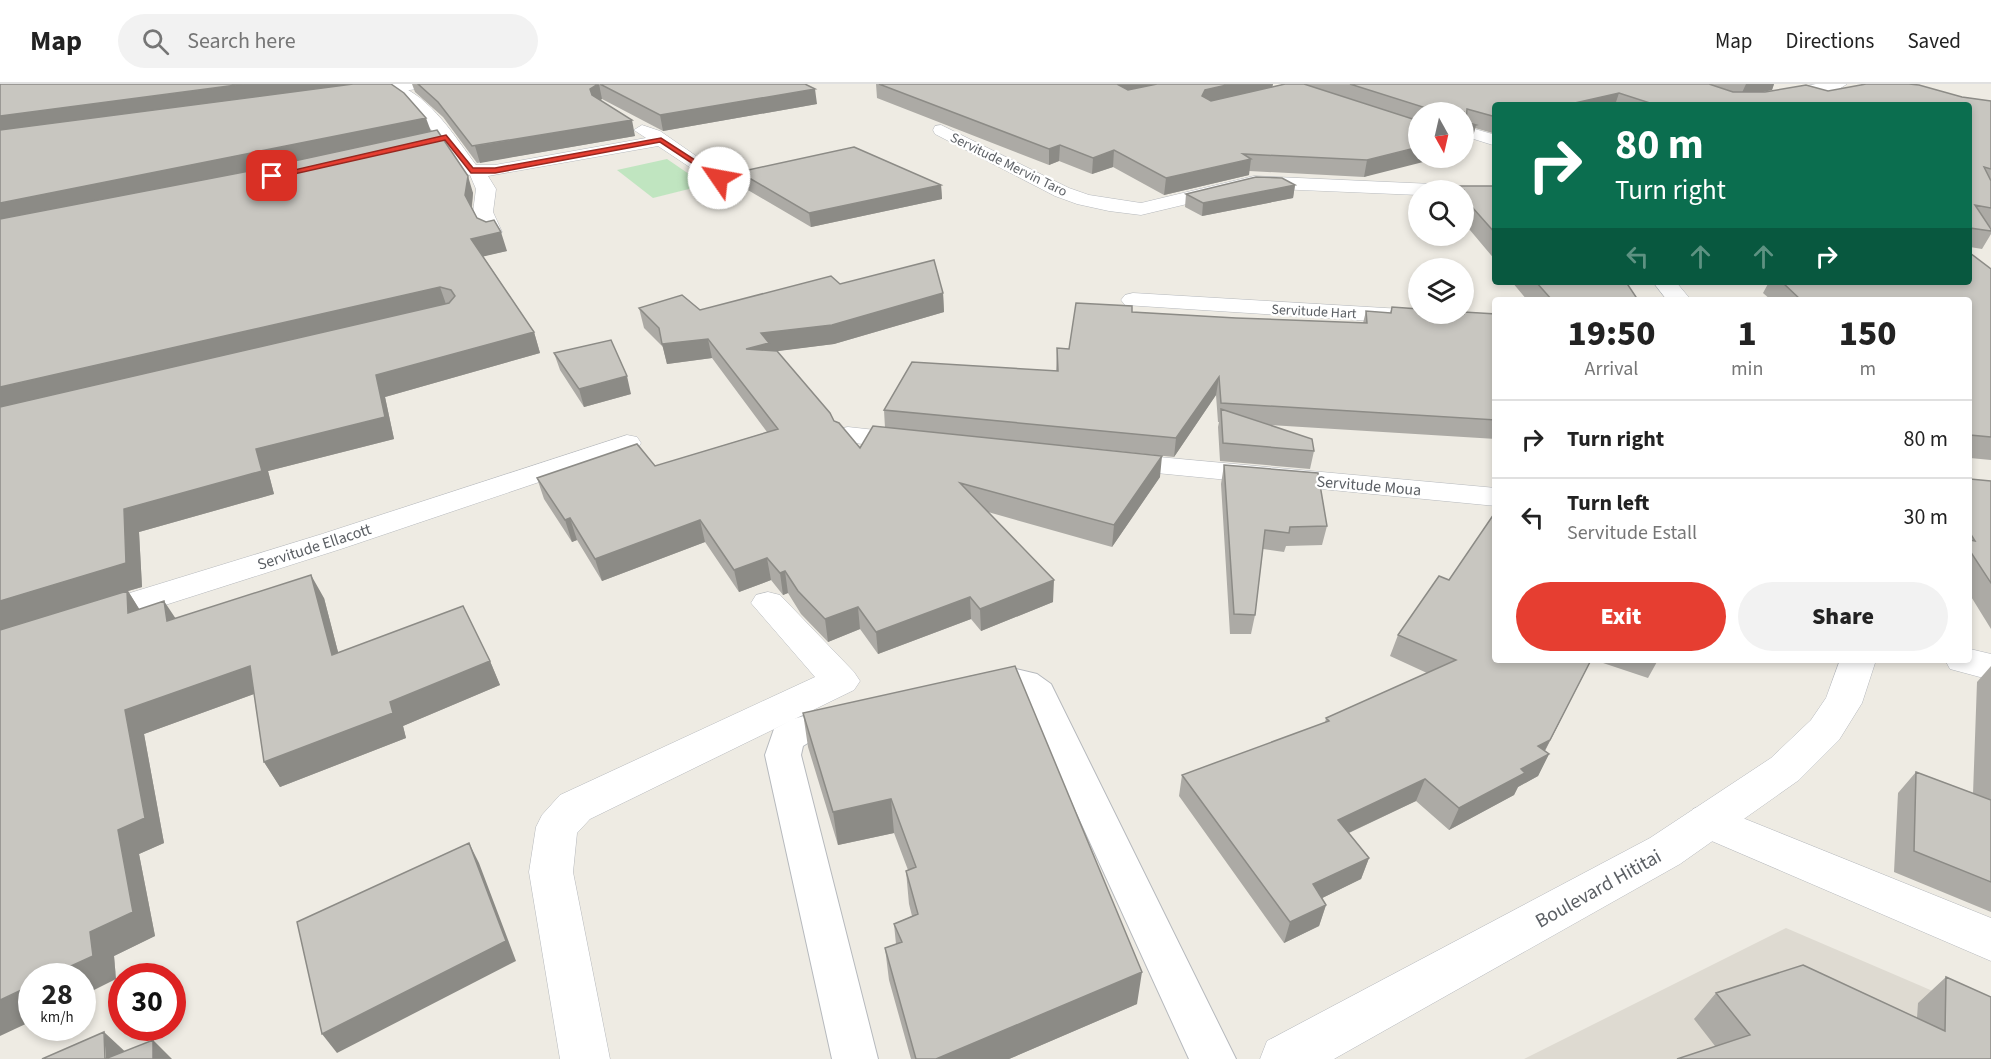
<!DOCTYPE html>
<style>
body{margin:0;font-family:"Source Sans 3",sans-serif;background:#f2f2f2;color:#222;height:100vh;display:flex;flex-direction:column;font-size:22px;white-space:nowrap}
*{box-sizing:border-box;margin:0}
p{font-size:20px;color:#767676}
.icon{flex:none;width:33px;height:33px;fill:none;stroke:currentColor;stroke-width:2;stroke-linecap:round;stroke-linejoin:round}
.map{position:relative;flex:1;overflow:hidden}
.drawer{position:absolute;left:1492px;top:213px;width:480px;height:366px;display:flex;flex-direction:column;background:#fff;border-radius:6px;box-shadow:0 3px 9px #0003}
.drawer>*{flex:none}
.banner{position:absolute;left:1492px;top:18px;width:480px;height:183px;border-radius:6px;box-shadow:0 3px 9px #0003;background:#0b6e4f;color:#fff;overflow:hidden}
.needle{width:39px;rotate:172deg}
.fabs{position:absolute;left:1408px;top:18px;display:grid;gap:12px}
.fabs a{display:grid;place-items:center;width:66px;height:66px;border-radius:50%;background:#fff;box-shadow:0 3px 9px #0003;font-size:30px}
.speed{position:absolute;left:18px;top:879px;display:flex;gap:12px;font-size:30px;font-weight:700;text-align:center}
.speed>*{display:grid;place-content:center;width:78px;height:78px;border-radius:50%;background:#fff;box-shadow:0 3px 9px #0003;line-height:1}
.speed small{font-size:15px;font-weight:400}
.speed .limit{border:9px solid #d22;background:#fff;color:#111}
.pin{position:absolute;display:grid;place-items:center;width:51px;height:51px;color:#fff;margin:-26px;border-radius:12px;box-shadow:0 3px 9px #0006}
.me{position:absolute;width:66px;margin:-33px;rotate:303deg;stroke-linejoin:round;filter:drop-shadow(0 0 4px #0008)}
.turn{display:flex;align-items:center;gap:21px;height:126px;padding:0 24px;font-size:27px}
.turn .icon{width:78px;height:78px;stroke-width:2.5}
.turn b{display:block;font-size:42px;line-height:51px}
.lanes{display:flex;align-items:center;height:57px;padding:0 24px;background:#0003;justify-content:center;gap:30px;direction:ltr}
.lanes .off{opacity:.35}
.eta{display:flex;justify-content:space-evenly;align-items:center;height:102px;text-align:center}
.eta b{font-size:36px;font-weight:800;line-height:42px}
.primary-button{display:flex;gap:12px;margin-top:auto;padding:12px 24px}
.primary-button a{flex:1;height:69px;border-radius:36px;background:#e63e31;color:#fff;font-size:24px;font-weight:800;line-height:69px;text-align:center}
.primary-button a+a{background:#f2f2f2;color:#222}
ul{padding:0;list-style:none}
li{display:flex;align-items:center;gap:18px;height:78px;padding:0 24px;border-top:2px solid #e0e0e0}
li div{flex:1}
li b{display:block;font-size:22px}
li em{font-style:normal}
header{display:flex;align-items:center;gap:36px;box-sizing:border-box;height:84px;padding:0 30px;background:#fff;border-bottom:2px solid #e0e0e0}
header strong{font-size:28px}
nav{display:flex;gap:33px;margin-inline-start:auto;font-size:21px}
.search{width:420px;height:54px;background:#f2f2f2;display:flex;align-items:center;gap:15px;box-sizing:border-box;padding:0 21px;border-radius:33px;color:#767676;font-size:22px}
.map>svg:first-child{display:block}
.education{fill:#dedad1}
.green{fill:#c0e5c0}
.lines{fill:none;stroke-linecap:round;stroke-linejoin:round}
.lane-casing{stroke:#b6b9bd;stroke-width:2}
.street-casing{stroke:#b6b9bd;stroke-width:1}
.secondary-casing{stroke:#b5b8bd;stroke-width:1}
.lane{fill:#fff;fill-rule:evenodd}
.street{fill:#fff;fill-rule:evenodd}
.secondary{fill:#fff;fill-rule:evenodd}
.wall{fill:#acaaa5}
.shaded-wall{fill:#8c8b86}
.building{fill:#c8c6c0;stroke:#8c8b86;stroke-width:1.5}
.route{fill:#e63e31;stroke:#962820;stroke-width:1.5}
.labels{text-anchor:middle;stroke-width:4.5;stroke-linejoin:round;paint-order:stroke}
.far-street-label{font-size:14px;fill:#5b5f64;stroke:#fff}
.street-label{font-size:16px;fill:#5b5f64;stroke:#fff}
.near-street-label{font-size:20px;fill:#5b5f64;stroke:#fff}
</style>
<header>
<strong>Map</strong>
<div class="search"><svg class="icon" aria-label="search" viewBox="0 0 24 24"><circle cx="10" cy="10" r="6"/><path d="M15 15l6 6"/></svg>Search here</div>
<nav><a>Map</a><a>Directions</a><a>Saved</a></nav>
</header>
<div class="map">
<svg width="1991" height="975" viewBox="0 0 1991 975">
<rect width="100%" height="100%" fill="#eeebe3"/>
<path class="education" d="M1786,844L1991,932V975H1524Z"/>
<path class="green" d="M667,75L705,101L653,114L617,86Z"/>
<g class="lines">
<defs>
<path id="lane" d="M1012,584L1037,590L1051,600L1236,975H1189L1025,616L1012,608L981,614L969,611L964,602L969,593Z
M844,621L856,625L861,634L856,643L816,654L803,662L801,671L878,975H832L765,671L774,645L793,635Z"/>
<path id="street" d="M378,0C384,0 392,0 397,1C430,12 456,54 476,81H495L646,54L634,46L642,41L660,47L728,94L726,98H712L658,62L488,92L496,105L493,128L502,148L499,152L492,154L485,152L473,128L476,105L470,91L465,90L443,60L398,69L392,68L389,64L392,60L436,51L411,23Z
M941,41L1069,104L1089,111L1141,119L1254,92L1433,100L1440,102L1443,106H1419V111L1254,104L1141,131L1109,127L1077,120L1055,112L935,50L933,46L935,42Z
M1133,209L1419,226V230L1496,231V245L1125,221L1121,216L1125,211Z
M848,343L912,350L922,352L926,358L922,364L912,366L838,357L834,351L838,345Z
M627,351L637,353L641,359L637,365L344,464L93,544L81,540L76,532L81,524L322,450Z
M1115,369L1496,404V422L1105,384L1101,378L1105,372Z
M768,508L780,511L854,588L860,597L854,606L590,735L577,749L573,788L610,975H560L529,788L536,743L542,731L560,711L815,593L751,519L756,511Z
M1970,565L1991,570V596L1950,585L1945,576H1970Z
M1708,720L1991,834V877L1693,749L1687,737L1693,725Z"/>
<path id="secondary" d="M383,0H425L417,5L350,14L342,9L350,4Z
M1816,0H1847L1839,5L1758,21H1727L1735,16Z
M1464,42L1496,51V62L1464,52Z
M1653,198H1676L1691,216H1667Z
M1840,576H1876L1862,619L1839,656L1799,696L1680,780L1334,975H1260L1267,957L1650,754L1771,674L1811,636L1826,614Z"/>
</defs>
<use href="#lane" class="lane-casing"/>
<use href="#street" class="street-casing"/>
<use href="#secondary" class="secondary-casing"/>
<use href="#lane" class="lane"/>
<use href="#street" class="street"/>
<use href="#secondary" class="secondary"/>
</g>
<path class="wall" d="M0,0L431,47L473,109L472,124L477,134L507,167L483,172L534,248L540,269L385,313L394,355L268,387L274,410L139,448L142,503L128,507L139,525L176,534L324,514L338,568L490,577L500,601L403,642L406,654L280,703L264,678L254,610L144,650L164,759L139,770L155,852L114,872L116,895Z
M412,0H805L817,20L663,47L602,15L600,16L635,52L477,79L443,33L415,8Z
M876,0H1273L1272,3L1285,0H1774L1772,6L1762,8L1828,7L1962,13L1991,17V143H1990L1991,145V150L1982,165L1970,163V21H1496V50L1475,44L1472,57L1464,59V28H1419V74L1364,93L1249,87V91L1164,111L1113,83L1092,90L1059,77L1049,81L877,14Z
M739,88L941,101L942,115L811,143L741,102Z
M1295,101L1293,114L1202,132L1185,123L1186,110Z
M1454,102H1496V177L1464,139V106H1452Z
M1991,185V376L1970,374V216H1771L1763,209L1769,198H1970Z
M1512,198H1626L1638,216H1527Z
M840,200L943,209L944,228L834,260L776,267L834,337L860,364L885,344L884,326L1056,287L1057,264L1069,265L1132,228L1236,234L1363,239L1366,227L1390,229L1392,223L1496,230V355L1268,341L1314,367L1310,385L1220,377L1218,343L1219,338H1218L1216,311L1174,373L1058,361L1160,393L1112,463L988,428L1053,518L981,547L971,535L878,570L860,545L828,558L801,530L788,509L783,511L771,496L739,508L705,458L602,497L577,456L572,458L544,415L537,394L655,382L767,348L712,274L667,280L663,263L644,244L639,224L700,226Z
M554,269L631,310L584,323L560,286Z
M1224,381L1327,442L1322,461L1286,462L1284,468L1263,465L1255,531L1251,550H1230L1221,400Z
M1970,395L1991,397V545L1970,511Z
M1398,551L1591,576L1545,667L1549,670L1538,692L1518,703L1514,711L1449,746L1416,717L1349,749L1369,774L1361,795L1322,814L1326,821L1319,842L1284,859L1179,712L1182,691L1325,639L1326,634L1427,589L1390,572Z
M1594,576H1658L1648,594Z
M1991,582V828L1894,788L1898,709L1916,688L1973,710L1977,598Z
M803,629L1137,920L1009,975H911L889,896L885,864L896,860L894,840L912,832L909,820L906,787L908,786L894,749L838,761L808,663Z
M1946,893L1991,975L1715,962L1694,935L1716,909L1917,934L1918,919Z"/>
<path class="shaded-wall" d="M244,0H362L0,49V32Z
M599,0L602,15L593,21L590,5Z
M1117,0H1160L1120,9Z
M1231,0H1273L1272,4L1203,21L1202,12L1205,6Z
M1746,0H1774L1772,6L1740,13Z
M815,5L817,20L663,47L660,31Z
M1619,9L1615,21H1566Z
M426,34L432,50L0,140V119Z
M632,36L635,52L480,79L475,62Z
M1476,41L1472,57L1464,59V44Z
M1060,61L1059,77L1049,81V65Z
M1419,63V74H1439L1364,93L1367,76Z
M1114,66L1113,83L1092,90L1093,74Z
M1251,75L1249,91L1164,111L1166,94Z
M468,92L473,109L471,129L465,111Z
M941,101L942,115L811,143L809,129Z
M1295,101L1293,114L1202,132L1203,119Z
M501,148L507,167L477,174L471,155Z
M440,203L447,223L0,328V303Z
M943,209L944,228L834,260L771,268L746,265L761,249Z
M534,248L540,269L385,313L394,355L268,387L274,410L139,448L142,503L128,507L143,531L0,547V517L124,425L256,365L376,291Z
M708,255L712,274L667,280L662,260Z
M627,292L631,310L584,323L579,305Z
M1219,293L1216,311L1174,373L1176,354Z
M1162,372L1160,393L1112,463L1114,441Z
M570,434L577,456L572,458L565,436Z
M700,436L705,458L602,497L595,475Z
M767,474L771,496L739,508L734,486Z
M785,487L788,509L783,511L780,489Z
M311,491L324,514L345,595L332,571Z
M1054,496L1053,518L981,547L980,525Z
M970,513L971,535L878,570L876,548Z
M164,517L180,541L167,537Z
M858,523L860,545L828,558L825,535Z
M1591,576L1541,674L1549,670L1538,692L1518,703L1514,711L1449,746L1459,724L1521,685L1538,662Z
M490,577L500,601L403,642L406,654L280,703L264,678L390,618Z
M250,582L265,606L144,650L164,759L139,770L155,852L114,872L116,895L82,912V892H49L90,848L118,746L125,626Z
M1425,695L1416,717L1331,757L1338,736Z
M891,715L894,749L838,761L833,728Z
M469,759L479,779L516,877L337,969L322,950Z
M1369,774L1361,795L1306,822L1313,800Z
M1326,821L1319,842L1284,859L1290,838Z
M1142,888L1137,920L1009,975H936Z
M32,901V937L0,952V916Z
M104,948L132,974L106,975Z
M153,956L172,975H153Z"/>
<path class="building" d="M0,0H244L0,32Z
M353,0H391L404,9L426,34L0,119V46Z
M418,0H598L590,5L592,11L632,36L472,62L438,18Z
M600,0H805L815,5L660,31Z
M879,0H1117L1128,6L1157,0H1231L1205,6L1202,12L1211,17L1285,0H1304L1419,37V63L1367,76L1243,70L1251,75L1166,94L1114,66L1093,74L1060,61L1049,65Z
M1350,0H1709L1733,8H1765L1806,1L1828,7L1866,0H1909L1919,1L1962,13L1991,17V85L1984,83L1991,97V124L1975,121L1991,145V147L1970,144V21H1656L1619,9L1566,21H1496V33L1467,25L1466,38L1476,41L1464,44V28H1424L1423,23Z
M437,46L468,92L465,111L477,134L486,138L494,136L501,148L471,155L534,248L376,291L385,333L256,365L262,387L124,425L126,479L0,517V323L449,219L455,212L451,206L440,203L0,303V135L244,88Z
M854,63L941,101L809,129L739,88Z
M1256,93L1282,94L1295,101L1203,119L1186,110Z
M1454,102H1496V150L1464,114V106H1458Z
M1970,169L1991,185V353L1970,351V216H1801L1782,198H1970Z
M934,176L943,209L832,241L761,249L769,259L746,265L777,267L830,329L834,337L839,339L860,364L873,342L1162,372L1114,441L960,399L1054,496L980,525L970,513L876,548L858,523L825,535L798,507L785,487L780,489L767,474L734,486L700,436L595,475L570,434L565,436L537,394L637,360L655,382L778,345L708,255L662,260L659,244L639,224L682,211L700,226L831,192L840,200Z
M1536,198H1626L1638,216H1552Z
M1076,219L1132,222V228L1236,234L1367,239L1366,227L1391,229L1392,223L1419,225V230H1464V228L1496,230V336L1221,319L1219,293L1176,354L884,326L912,278L1058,287L1057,264L1069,265Z
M611,256L627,292L579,305L554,269Z
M1221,325L1312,355L1314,367L1223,359Z
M1224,381L1318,389L1327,442L1290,443L1289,449L1265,446L1255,531L1234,530Z
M1970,395L1991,397V499L1970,467V456L1975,457L1970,449Z
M1496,427V576H1591L1550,656L1538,662L1549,670L1521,685L1525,689L1459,724L1425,695L1338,736L1369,774L1313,800L1326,821L1290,838L1182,691L1329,637L1326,634L1456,576L1398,551L1439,492L1449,496Z
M311,491L332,571L463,522L490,577L390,618L393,629L264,678L250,582L125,626L145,734L118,746L133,828L90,848L93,872L49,892H32V901L0,916V546L127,507L128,529L164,517L167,537Z
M1015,582L1142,888L936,975H916L885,864L902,858L894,840L918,830L906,787L916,783L891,715L833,728L803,629Z
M1916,688L1991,716V798L1914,767Z
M469,759L506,857L322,950L297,838Z
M1803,881L1945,947L1946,893L1991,913V975H1677L1750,951L1716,909Z
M104,948L105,975L153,956V975H42Z"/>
<path class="route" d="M446,51L473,84H495L661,54L723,94L716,95L660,58L495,89H471L445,56L272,95L268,92Z"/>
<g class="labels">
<g class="far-street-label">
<text transform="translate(1009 80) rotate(26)" y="5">Servitude Mervin Taro</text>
<text transform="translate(1314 227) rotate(3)" y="5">Servitude Hart</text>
</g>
<g class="street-label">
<text transform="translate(1369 401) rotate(5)" y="6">Servitude Moua</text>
<text transform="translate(314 462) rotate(-18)" y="6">Servitude Ellacott</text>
</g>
<g class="near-street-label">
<text transform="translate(1598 804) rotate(-29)" y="7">Boulevard Hititai</text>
</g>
</g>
</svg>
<div class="fabs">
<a><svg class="needle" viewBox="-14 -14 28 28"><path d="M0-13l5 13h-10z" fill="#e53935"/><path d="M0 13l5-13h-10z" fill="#767676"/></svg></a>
<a><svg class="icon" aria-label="search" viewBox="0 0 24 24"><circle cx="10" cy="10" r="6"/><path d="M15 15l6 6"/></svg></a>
<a><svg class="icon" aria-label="layers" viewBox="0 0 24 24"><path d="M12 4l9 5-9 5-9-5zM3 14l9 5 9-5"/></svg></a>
</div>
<div class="speed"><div>28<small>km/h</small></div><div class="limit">30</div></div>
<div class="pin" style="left:272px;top:92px;background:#d93025"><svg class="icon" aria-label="arrive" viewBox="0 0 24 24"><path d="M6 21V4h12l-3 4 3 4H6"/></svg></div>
<svg class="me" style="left:719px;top:94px" viewBox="-20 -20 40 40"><circle r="19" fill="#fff"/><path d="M0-13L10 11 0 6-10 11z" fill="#e63e31"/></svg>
<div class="banner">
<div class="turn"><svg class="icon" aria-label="right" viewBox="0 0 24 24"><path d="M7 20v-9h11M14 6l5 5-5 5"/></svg><div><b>80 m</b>Turn right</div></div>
<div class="lanes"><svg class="icon off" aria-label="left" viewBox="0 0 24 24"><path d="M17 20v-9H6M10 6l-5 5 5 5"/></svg><svg class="icon off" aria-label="ahead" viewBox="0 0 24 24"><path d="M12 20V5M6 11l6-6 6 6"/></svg><svg class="icon off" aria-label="ahead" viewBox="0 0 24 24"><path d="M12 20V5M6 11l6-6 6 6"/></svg><svg class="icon" aria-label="right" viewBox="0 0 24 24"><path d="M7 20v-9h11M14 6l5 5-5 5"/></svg></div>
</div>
<section class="drawer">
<div class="eta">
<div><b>19:50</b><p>Arrival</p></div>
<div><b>1</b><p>min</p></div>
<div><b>150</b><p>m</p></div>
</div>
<ul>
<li><svg class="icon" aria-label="right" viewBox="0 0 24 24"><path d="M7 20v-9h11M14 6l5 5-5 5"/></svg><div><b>Turn right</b></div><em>80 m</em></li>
<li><svg class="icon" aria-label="left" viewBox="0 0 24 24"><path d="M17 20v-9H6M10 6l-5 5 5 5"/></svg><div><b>Turn left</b><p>Servitude Estall</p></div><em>30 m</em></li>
</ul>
<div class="primary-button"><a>Exit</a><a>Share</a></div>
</section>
</div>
